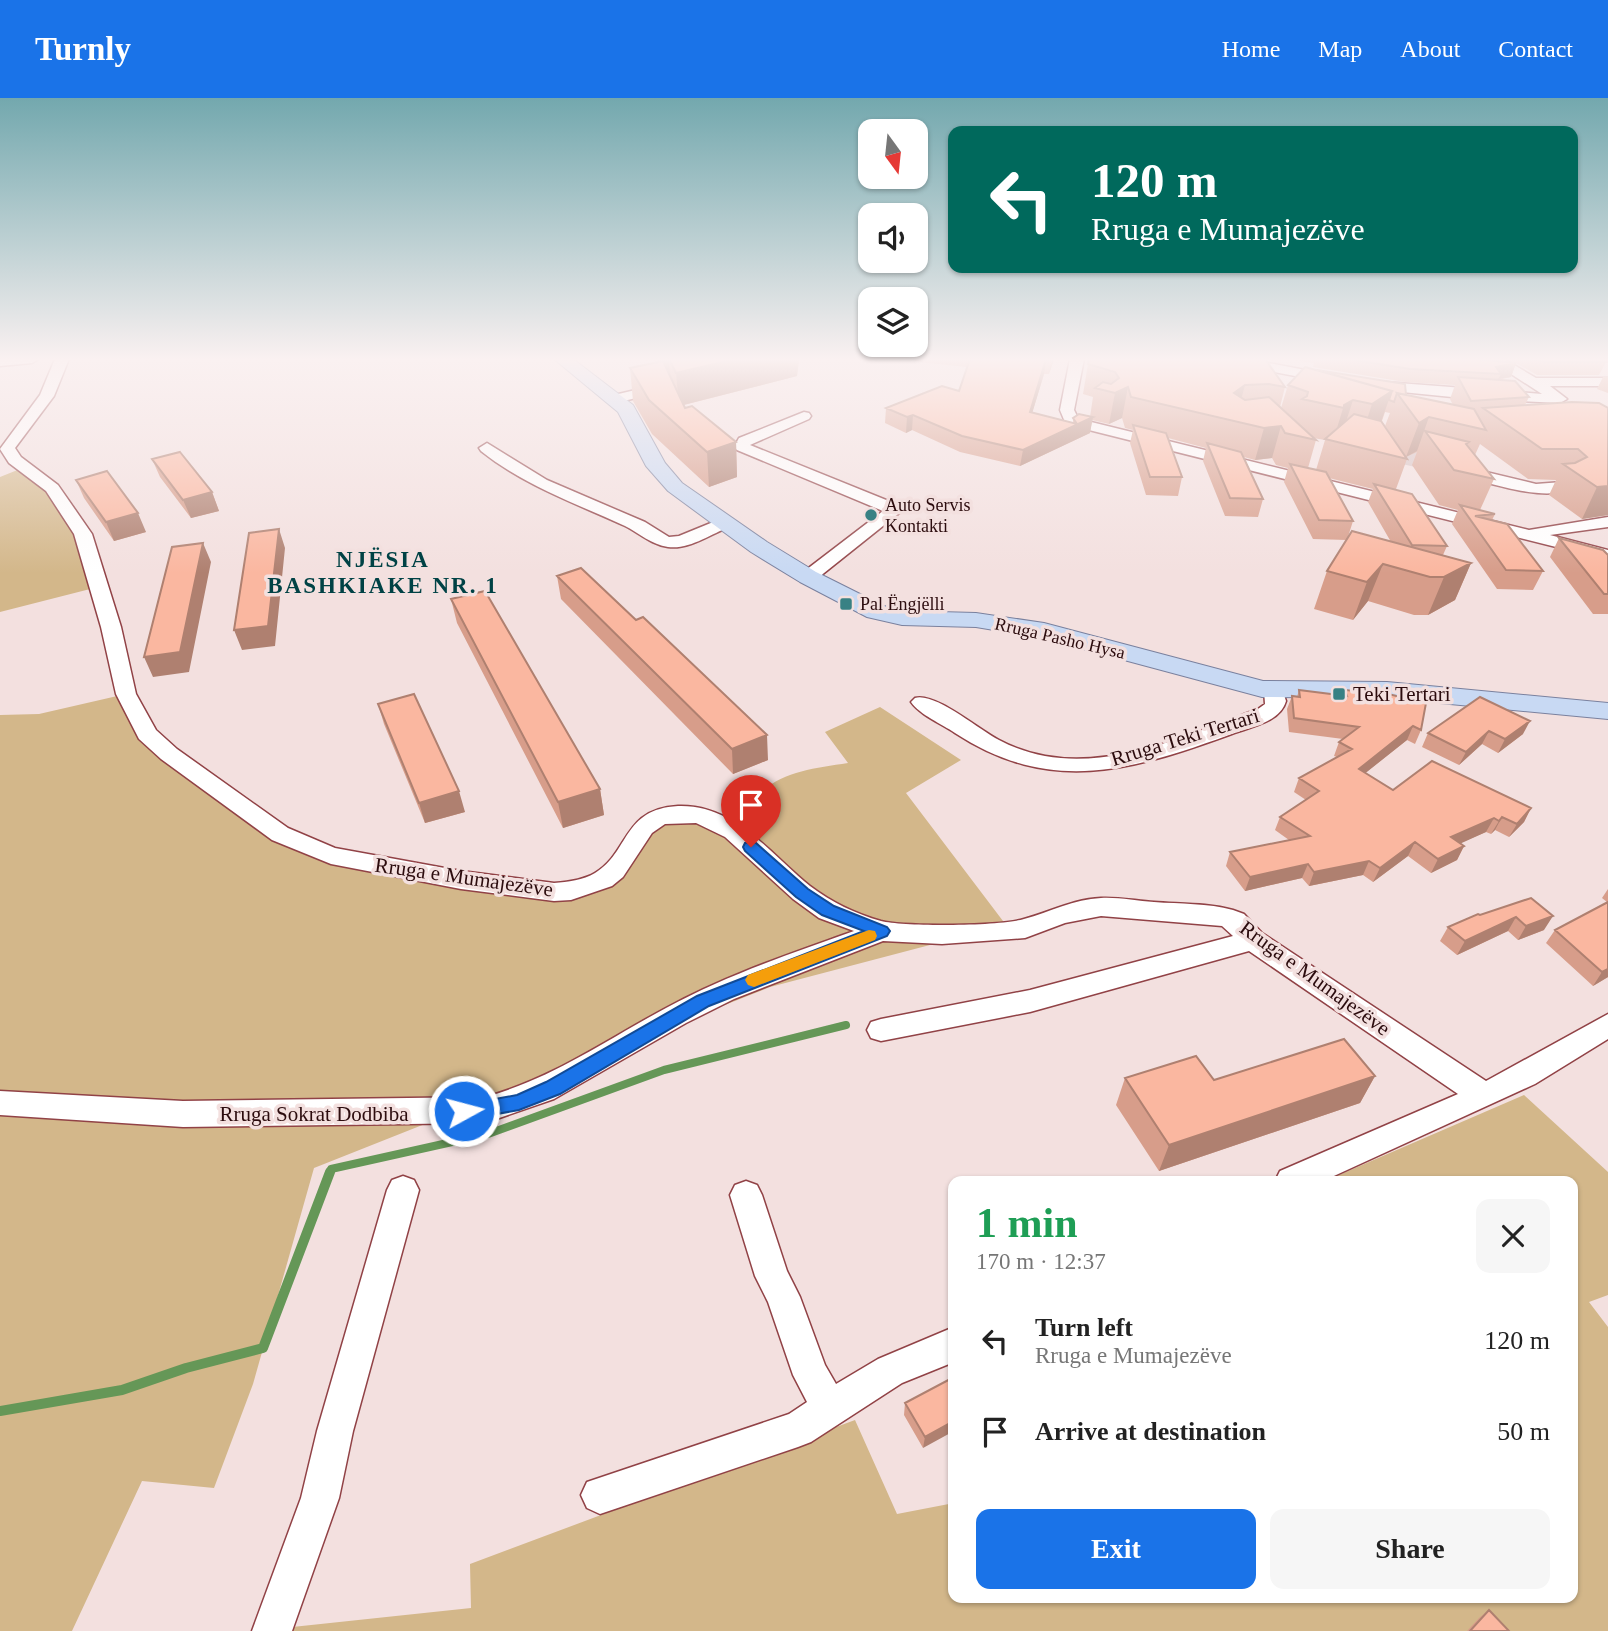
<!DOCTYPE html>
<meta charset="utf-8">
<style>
body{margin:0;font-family:Georgia,serif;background:#f6f6f6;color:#222;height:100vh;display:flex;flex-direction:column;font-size:26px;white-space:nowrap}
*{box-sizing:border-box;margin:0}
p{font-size:23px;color:#767676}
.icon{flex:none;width:38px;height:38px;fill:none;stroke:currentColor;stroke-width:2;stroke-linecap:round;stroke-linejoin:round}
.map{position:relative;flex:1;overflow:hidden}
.sheet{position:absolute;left:948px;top:1078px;width:630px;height:427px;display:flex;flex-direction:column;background:#fff;border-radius:14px;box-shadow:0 2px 5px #0004}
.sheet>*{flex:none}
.banner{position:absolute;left:948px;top:28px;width:630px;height:147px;border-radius:14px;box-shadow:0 2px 5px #0004;background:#00695c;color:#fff;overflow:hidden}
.needle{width:46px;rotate:165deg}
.fabs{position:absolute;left:858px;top:21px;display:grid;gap:14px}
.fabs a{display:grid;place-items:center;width:70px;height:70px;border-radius:14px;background:#fff;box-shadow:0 2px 5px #0004;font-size:35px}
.pin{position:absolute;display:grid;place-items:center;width:60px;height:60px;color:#fff;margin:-72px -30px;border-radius:50% 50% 50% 0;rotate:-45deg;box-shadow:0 0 7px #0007}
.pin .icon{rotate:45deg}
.me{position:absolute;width:77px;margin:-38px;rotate:83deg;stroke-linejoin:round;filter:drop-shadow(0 0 5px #0008)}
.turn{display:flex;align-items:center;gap:24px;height:147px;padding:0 28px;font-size:32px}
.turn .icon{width:91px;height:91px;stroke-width:2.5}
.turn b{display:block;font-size:49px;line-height:60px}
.round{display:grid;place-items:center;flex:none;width:74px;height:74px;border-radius:14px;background:#f6f6f6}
.head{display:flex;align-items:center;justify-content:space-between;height:119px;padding:0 28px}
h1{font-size:42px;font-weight:600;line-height:52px;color:#1e9e55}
.primary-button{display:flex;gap:14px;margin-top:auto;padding:14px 28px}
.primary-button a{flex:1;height:80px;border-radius:14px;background:#1a73e8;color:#fff;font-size:28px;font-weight:600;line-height:80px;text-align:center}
.primary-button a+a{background:#f6f6f6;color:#222}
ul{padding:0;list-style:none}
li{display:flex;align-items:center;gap:21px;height:91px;padding:0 28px}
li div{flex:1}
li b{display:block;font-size:26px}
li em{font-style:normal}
header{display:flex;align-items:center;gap:42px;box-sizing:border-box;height:98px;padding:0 35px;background:#1a73e8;color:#fff}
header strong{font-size:33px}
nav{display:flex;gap:38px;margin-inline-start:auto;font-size:24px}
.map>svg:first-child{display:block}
.green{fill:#d3b78a}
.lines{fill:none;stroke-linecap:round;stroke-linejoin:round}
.stream-far1{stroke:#659757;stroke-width:8}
.stream{stroke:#659757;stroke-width:10}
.minor-tunnel{stroke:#d5c0c0;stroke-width:16;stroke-dasharray:16 8;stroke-linecap:butt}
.minor-casing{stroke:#914246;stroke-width:3}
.major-casing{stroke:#7a819e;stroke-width:2}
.minor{fill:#fff;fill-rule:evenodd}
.major{fill:#c8d9f3;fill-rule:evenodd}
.wall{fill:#d79d8a;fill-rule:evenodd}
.shaded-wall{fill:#af8070}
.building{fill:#fab7a0;stroke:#af8070;stroke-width:2}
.route{fill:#1a73e8;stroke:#114b97;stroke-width:2}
.slow{fill:#f59e0b}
.poi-dot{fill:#388184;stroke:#f3e0df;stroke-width:2.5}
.labels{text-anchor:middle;stroke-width:7;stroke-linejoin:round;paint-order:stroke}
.far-poi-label{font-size:18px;fill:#2c0c0e;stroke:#f3e0df;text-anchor:start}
.far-street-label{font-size:18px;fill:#2c0c0e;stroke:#f3e0df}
.poi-label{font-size:21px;fill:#2c0c0e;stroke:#f3e0df;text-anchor:start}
.street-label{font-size:21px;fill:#2c0c0e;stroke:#f3e0df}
.far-district-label{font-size:23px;font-weight:bold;letter-spacing:2px;fill:#004245;stroke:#f3e0df}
</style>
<header>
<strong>Turnly</strong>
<nav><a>Home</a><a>Map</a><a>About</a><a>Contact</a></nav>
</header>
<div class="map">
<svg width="1608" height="1533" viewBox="0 0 1608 1533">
<rect width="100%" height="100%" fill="#f3e0df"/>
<path class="green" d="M25,369L63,406L98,489L0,514V379Z
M126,596L136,617L280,736L377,767L590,789L634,743L676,716L758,744V725L749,708C773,674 809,671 848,665L825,634L880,609L961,662L906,695L1006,827L770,889L314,1070L253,1286L214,1390L142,1383L72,1533H0V617L39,616Z
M1524,997L1608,1074V1197L1589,1204L1608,1229V1533H282L283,1530L471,1510L470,1466L855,1322L897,1416L954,1405V1500H1573V1083H1325Z"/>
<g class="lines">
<path class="stream-far1" d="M329,1076L331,1071L488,1036L664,972L846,927"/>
<path class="stream" d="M0,1313L122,1292L186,1270L263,1250L330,1074"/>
<path class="minor-tunnel" d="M1377,352L1416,361"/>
<defs>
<path id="minor" d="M0,261H39L32,265L0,268Z
M55,261H69L54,298L15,350L21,359L58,387L92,436L121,529L136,596L156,632L177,651L288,730L335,750L461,773L554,785C568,784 583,782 595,775C630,754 622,711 678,708C735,706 770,756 810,788C831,804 856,816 881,823C905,829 1001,828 1024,821C1050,814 1074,801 1101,800C1118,799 1137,803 1154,804C1180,806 1208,805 1233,812L1244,816L1262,835L1486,983L1608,916V941L1535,986L1323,1083H1275L1280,1073L1458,996L1249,853L1030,914L881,943L871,940L867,932L871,924L881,921L1030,892L1233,838L1222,828L1101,818L1065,825L1025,840L942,846L883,843L734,901L686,925L554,1001L485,1025L183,1029L0,1017V993L183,1003L485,999C552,981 606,942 666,910C726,877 790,856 854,833L819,820L793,801L725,739L696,725L665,726L652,735L623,779L612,788L571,802L554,803L461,791L331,766L272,742L161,661L139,641L116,596L101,529L74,436L46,393L9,365L0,351L40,297Z
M1070,261H1084L1074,312L1077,318L1083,322L1529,432L1608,419V429L1550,437L1608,452V462L1073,328L1065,324L1060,312Z
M1220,261H1247L1332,277L1339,281L1332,285L1227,265Z
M1488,261H1504L1536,280H1608V288H1550L1567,301L1560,305L1462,300L1372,291L1365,287L1372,283L1542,296Z
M665,285L670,286V292L615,305L608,301L610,298Z
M804,314L809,315L811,318L809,321L750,347L901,408L903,412L814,483L808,485L799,479L802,475L883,413L737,352L734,349L739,340Z
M487,345L547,382L645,424L669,439L679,438L723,420L732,425L729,429C711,436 689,452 668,449C652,447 639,435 625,428C575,405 525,388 481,353L479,350Z
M1461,368L1536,386L1562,384L1570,389C1552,407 1479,382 1455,376L1453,373L1455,370Z
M1274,586L1281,588L1286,603C1280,625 1249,629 1229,637C1130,673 1050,697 955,635C942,626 920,617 911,604L915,600C935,594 979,632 999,642C1014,650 1029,655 1045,658C1117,671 1192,635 1258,611L1265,606L1264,592L1267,588Z
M403,1078L414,1082L419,1092L353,1333L339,1400L292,1533H252L301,1400L317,1333L387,1092L392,1082Z
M746,1083L757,1087L762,1097L787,1173L800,1199L825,1267L836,1286L878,1261L954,1229V1264L902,1285L811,1344L798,1349L600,1416L587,1410L581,1397L587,1384L789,1316L807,1304L793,1277L768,1204L755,1178L730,1097L735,1087Z"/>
<path id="major" d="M554,261H573L633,307L665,365L682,385L767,444L816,474L884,508L902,513L976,515L1044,525L1263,583L1387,584L1608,605V621L1387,600L1262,599L1042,540L976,529L902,527L867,519L800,484L751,454L668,393L646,368L618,314Z"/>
</defs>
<use href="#minor" class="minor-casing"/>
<use href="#major" class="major-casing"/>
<use href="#minor" class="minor"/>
<use href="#major" class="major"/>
</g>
<path class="wall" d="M658,261H799L797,278L684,307L685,310L736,344L737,379L709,389L652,336L633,303L630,270L659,264Z
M918,261H1054L1049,276H1044L1032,315L1073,325V320L1090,319L1093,299L1083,296L1088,266L1265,261L1285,289L1280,309L1281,310L1288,287L1305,269L1406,297L1453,307L1450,301L1455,287L1405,284L1313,269L1314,265L1299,263V261H1486V262L1516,265L1508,261H1602L1606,264L1599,277H1537L1516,265L1511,279L1498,282L1529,299L1525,307L1608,310V417L1582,421L1549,397L1556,382L1528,381L1480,346L1475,357L1494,381L1480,412L1495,416L1492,422L1543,473L1533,492L1497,491L1452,426L1458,412L1439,407L1412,367L1417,354L1406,359L1385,328L1390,315L1385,314L1382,323L1407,361L1396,391L1447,448L1443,457L1471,465L1455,502L1428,517H1414L1368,503L1353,522L1314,511L1327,473L1391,444L1368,404L1373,391L1329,380L1353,423L1347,442L1313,441L1284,384L1288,370L1276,367L1272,360L1255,362L1244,359L1263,401L1258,419L1225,418L1203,363L1206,350L1168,340L1182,379L1178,398L1146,397L1130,345L1133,332L1125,330L1122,320L1109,326L1092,322L1090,335L1020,368L960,354L912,332L906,335L885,325L886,310L959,293L967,269L918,264ZM1313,340L1325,342L1316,372L1308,370L1316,342Z
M1603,279H1608V295L1597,291Z
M152,361L212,394L219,413L191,420L160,379Z
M76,382L146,434L114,443L84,400Z
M1559,440L1608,457V516H1593L1550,459Z
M557,478L768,662L733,676L561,501Z
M451,501L600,691L604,717L563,730L457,525Z
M1299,592L1343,598L1345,592L1421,632L1415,646L1407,642L1365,675L1393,692L1531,710L1524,724L1509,739L1495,732L1491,736L1486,734L1460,745L1464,748L1457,762L1431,775L1408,758L1373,784L1363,777L1309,788L1302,780L1245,793L1226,768L1230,754L1289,742L1275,732L1280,719L1306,702L1294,694L1299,680L1337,659L1334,658L1339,644L1343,641L1289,634L1287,611L1292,598L1297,599Z
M1480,599L1523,636L1498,655L1482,646L1459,667L1422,649L1428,635Z
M378,606L465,714L425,725L384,626Z
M1608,791V879L1593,888L1546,845L1555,832L1607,804L1602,800Z
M1531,800L1544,832L1518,842L1508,833L1457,857L1440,843L1448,829Z
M1375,978L1360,1005L1159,1073L1116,1007L1125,980L1214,982Z
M954,1279L923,1350L904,1317L905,1305Z
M1489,1512L1509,1533H1467L1479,1520Z"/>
<path class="shaded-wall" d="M664,261H799L797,278L679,308L676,275L669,261L670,281L666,282Z
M1046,261L1044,276L1028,329L1030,314Z
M1052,261H1054L1049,276Z
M1516,265L1511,279L1498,281L1501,276L1496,269Z
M1245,287L1237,317L1234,295Z
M1128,289L1122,320L1109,326L1115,295Z
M1392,293L1380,327L1361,340L1372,306Z
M1353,302L1342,336L1334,340L1344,307Z
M913,317L912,332L906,335L907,319Z
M1093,319L1090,335L1020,368L1023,352Z
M1429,319L1417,353L1406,359L1419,325Z
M1281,328L1272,360L1255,362L1264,330Z
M736,344L737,379L709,389L707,354Z
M1608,388V417L1582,421L1597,389Z
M212,394L219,413L191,420L183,402Z
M138,415L146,434L114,443L106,424Z
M279,431L285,450L275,548L242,552L234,532Z
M203,445L211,464L189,574L153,579L144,559Z
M1471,465L1455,502L1428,517L1444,479Z
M1383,466L1368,503L1353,522L1367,484Z
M1530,623L1523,636L1498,655L1505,641Z
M1413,628L1407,642L1353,685L1359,671Z
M1489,633L1482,646L1459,667L1466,654Z
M767,637L768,662L733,676L732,651Z
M600,691L604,717L563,730L558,704Z
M459,693L465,714L425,725L419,705Z
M1531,710L1524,724L1509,739L1517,726Z
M1502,719L1495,732L1491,736L1499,723Z
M1494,720L1486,734L1444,753L1451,739Z
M1415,744L1408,758L1373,784L1380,770Z
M1464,748L1457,762L1431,775L1438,761Z
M1369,763L1363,777L1309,788L1314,774Z
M1308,766L1302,780L1245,793L1250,779Z
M1553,818L1544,832L1518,842L1526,828Z
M1516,819L1508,833L1457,857L1465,843Z
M1608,871V879L1593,888L1602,874Z
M1375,978L1360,1005L1159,1073L1169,1047Z
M954,1323V1333L923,1350L925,1339Z"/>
<path class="building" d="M669,261H736L676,275Z
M970,261H1052H1046L1030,314L1077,326L1073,320L1079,316L1093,319L1023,352L962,338L913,317L907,319L886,310L942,288L959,293Z
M1089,261H1265L1285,289L1269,286L1245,287L1234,295L1245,302L1269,299L1316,342L1285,335L1281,328L1264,330L1131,299L1128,289L1115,295L1095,290L1103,284L1111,286L1119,280L1115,274L1088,266Z
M1348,261H1477L1516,265L1496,269L1501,276L1410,271Z
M1537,261H1602L1606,264H1543Z
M663,263L685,310L692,308L736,344L707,354L649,302L630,270Z
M1305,269L1392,293L1372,306L1353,302L1344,307V310L1302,301L1307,298L1308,294L1288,287Z
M1317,272L1405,286L1406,297L1397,295L1394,304L1389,302L1392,293Z
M1458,279L1515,283L1529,299L1471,303Z
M1397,295L1474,311L1486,332L1429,319L1419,325Z
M1572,304L1599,305L1608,310V388L1597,389L1563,366L1575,365L1587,359L1578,351H1542L1483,310Z
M1354,316L1381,323L1407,361L1325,341Z
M1133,327L1166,335L1182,379H1150Z
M1425,333L1469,344L1466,346L1494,381L1454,372Z
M1207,345L1241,354L1263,401L1230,400Z
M180,354L212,394L183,402L152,361Z
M1290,366L1326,374L1353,423L1319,422Z
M107,373L138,415L106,424L76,382Z
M1374,386L1412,396L1447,448L1412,447Z
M1460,407L1495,416L1475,418L1507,426L1543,473L1506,472Z
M279,431L268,528L234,532L249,435Z
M1352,433L1471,465L1444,479H1430L1383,466L1367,484L1327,473Z
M1559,440L1603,452L1608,457V496H1604Z
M203,445L180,554L144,559L172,449Z
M581,470L636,522L643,519L767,637L732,651L557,478Z
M485,493L600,691L558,704L451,501Z
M1299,592L1347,598L1345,592L1384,595L1426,605L1421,632L1413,628L1359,671L1393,692L1432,663L1531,710L1517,726L1502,719L1499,723L1494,720L1451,739L1464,748L1438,761L1415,744L1380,770L1369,763L1314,774L1308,766L1250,779L1230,754L1310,738L1280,719L1319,693L1299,680L1352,651L1339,644L1359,629L1294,620L1292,598L1300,599Z
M414,596L459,693L419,705L378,606Z
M1480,599L1530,623L1505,641L1489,633L1466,654L1428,635Z
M1531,800L1553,818L1526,828L1516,819L1465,843L1448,829L1478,816L1480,817Z
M1608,804V871L1602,874L1555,832Z
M1344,941L1375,978L1169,1047L1125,980L1196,958L1214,982Z
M954,1279V1323L925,1339L905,1305Z
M1489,1512L1509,1533H1470Z"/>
<linearGradient id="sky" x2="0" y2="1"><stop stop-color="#73a8ae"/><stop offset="0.55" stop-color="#faf1f1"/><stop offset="1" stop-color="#faf1f1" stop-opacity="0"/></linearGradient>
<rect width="1608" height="475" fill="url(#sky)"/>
<path class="route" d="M751,744L756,745L808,791L834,808L887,829L890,833L887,838L709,908L560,996L519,1012L464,1022L457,1019L454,1013L457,1008L517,997L546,984L697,898L864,833L822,817L796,799L745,753L743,749L745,745Z"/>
<path class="slow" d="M869,832L875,833L877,838L875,842L754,889L748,887L745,882L748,877Z"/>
<g class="poi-dot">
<circle cx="871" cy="417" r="7"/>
<rect x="839" y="499" width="14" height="14" rx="3.5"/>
<rect x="1332" y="589" width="14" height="14" rx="3.5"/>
</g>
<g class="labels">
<g class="far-poi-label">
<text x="885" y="413">Auto Servis<tspan x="885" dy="21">Kontakti</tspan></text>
<text x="860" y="512">Pal Ëngjëlli</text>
</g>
<g class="far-street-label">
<text transform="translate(1060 540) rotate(13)" y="6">Rruga Pasho Hysa</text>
</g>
<g class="poi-label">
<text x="1353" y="603">Teki Tertari</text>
</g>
<g class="street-label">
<text transform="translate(1185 639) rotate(-17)" y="7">Rruga Teki Tertari</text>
<text transform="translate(464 779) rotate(8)" y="7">Rruga e Mumajezëve</text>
<text transform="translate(1315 880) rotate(36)" y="7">Rruga e Mumajezëve</text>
<text x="314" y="1023">Rruga Sokrat Dodbiba</text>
</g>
<g class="far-district-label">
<text x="383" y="469">NJËSIA<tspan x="383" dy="26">BASHKIAKE NR. 1</tspan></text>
</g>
</g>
</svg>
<div class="fabs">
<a><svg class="needle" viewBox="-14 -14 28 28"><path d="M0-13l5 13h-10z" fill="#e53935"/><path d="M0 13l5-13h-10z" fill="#767676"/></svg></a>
<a><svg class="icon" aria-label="sound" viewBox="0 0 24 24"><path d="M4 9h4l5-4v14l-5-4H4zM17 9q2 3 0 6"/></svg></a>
<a><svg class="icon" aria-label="layers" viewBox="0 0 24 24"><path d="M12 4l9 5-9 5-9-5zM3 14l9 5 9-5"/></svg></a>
</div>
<div class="pin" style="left:751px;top:749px;background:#d93025"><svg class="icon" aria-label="arrive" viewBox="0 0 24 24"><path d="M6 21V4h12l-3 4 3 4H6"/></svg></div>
<svg class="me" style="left:464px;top:1013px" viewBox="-20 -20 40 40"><circle r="17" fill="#1a73e8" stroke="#fff" stroke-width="3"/><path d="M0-11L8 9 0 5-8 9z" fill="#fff"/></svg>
<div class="banner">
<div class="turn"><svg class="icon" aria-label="left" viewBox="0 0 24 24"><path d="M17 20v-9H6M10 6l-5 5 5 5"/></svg><div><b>120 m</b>Rruga e Mumajezëve</div></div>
</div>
<section class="sheet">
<div class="head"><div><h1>1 min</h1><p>170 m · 12:37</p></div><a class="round"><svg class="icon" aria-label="close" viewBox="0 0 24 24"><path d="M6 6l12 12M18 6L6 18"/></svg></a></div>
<ul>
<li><svg class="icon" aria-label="left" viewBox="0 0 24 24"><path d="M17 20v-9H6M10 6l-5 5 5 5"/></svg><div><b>Turn left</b><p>Rruga e Mumajezëve</p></div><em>120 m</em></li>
<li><svg class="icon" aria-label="arrive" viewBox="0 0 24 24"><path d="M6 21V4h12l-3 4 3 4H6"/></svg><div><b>Arrive at destination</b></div><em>50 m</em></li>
</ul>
<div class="primary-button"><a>Exit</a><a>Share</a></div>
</section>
</div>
